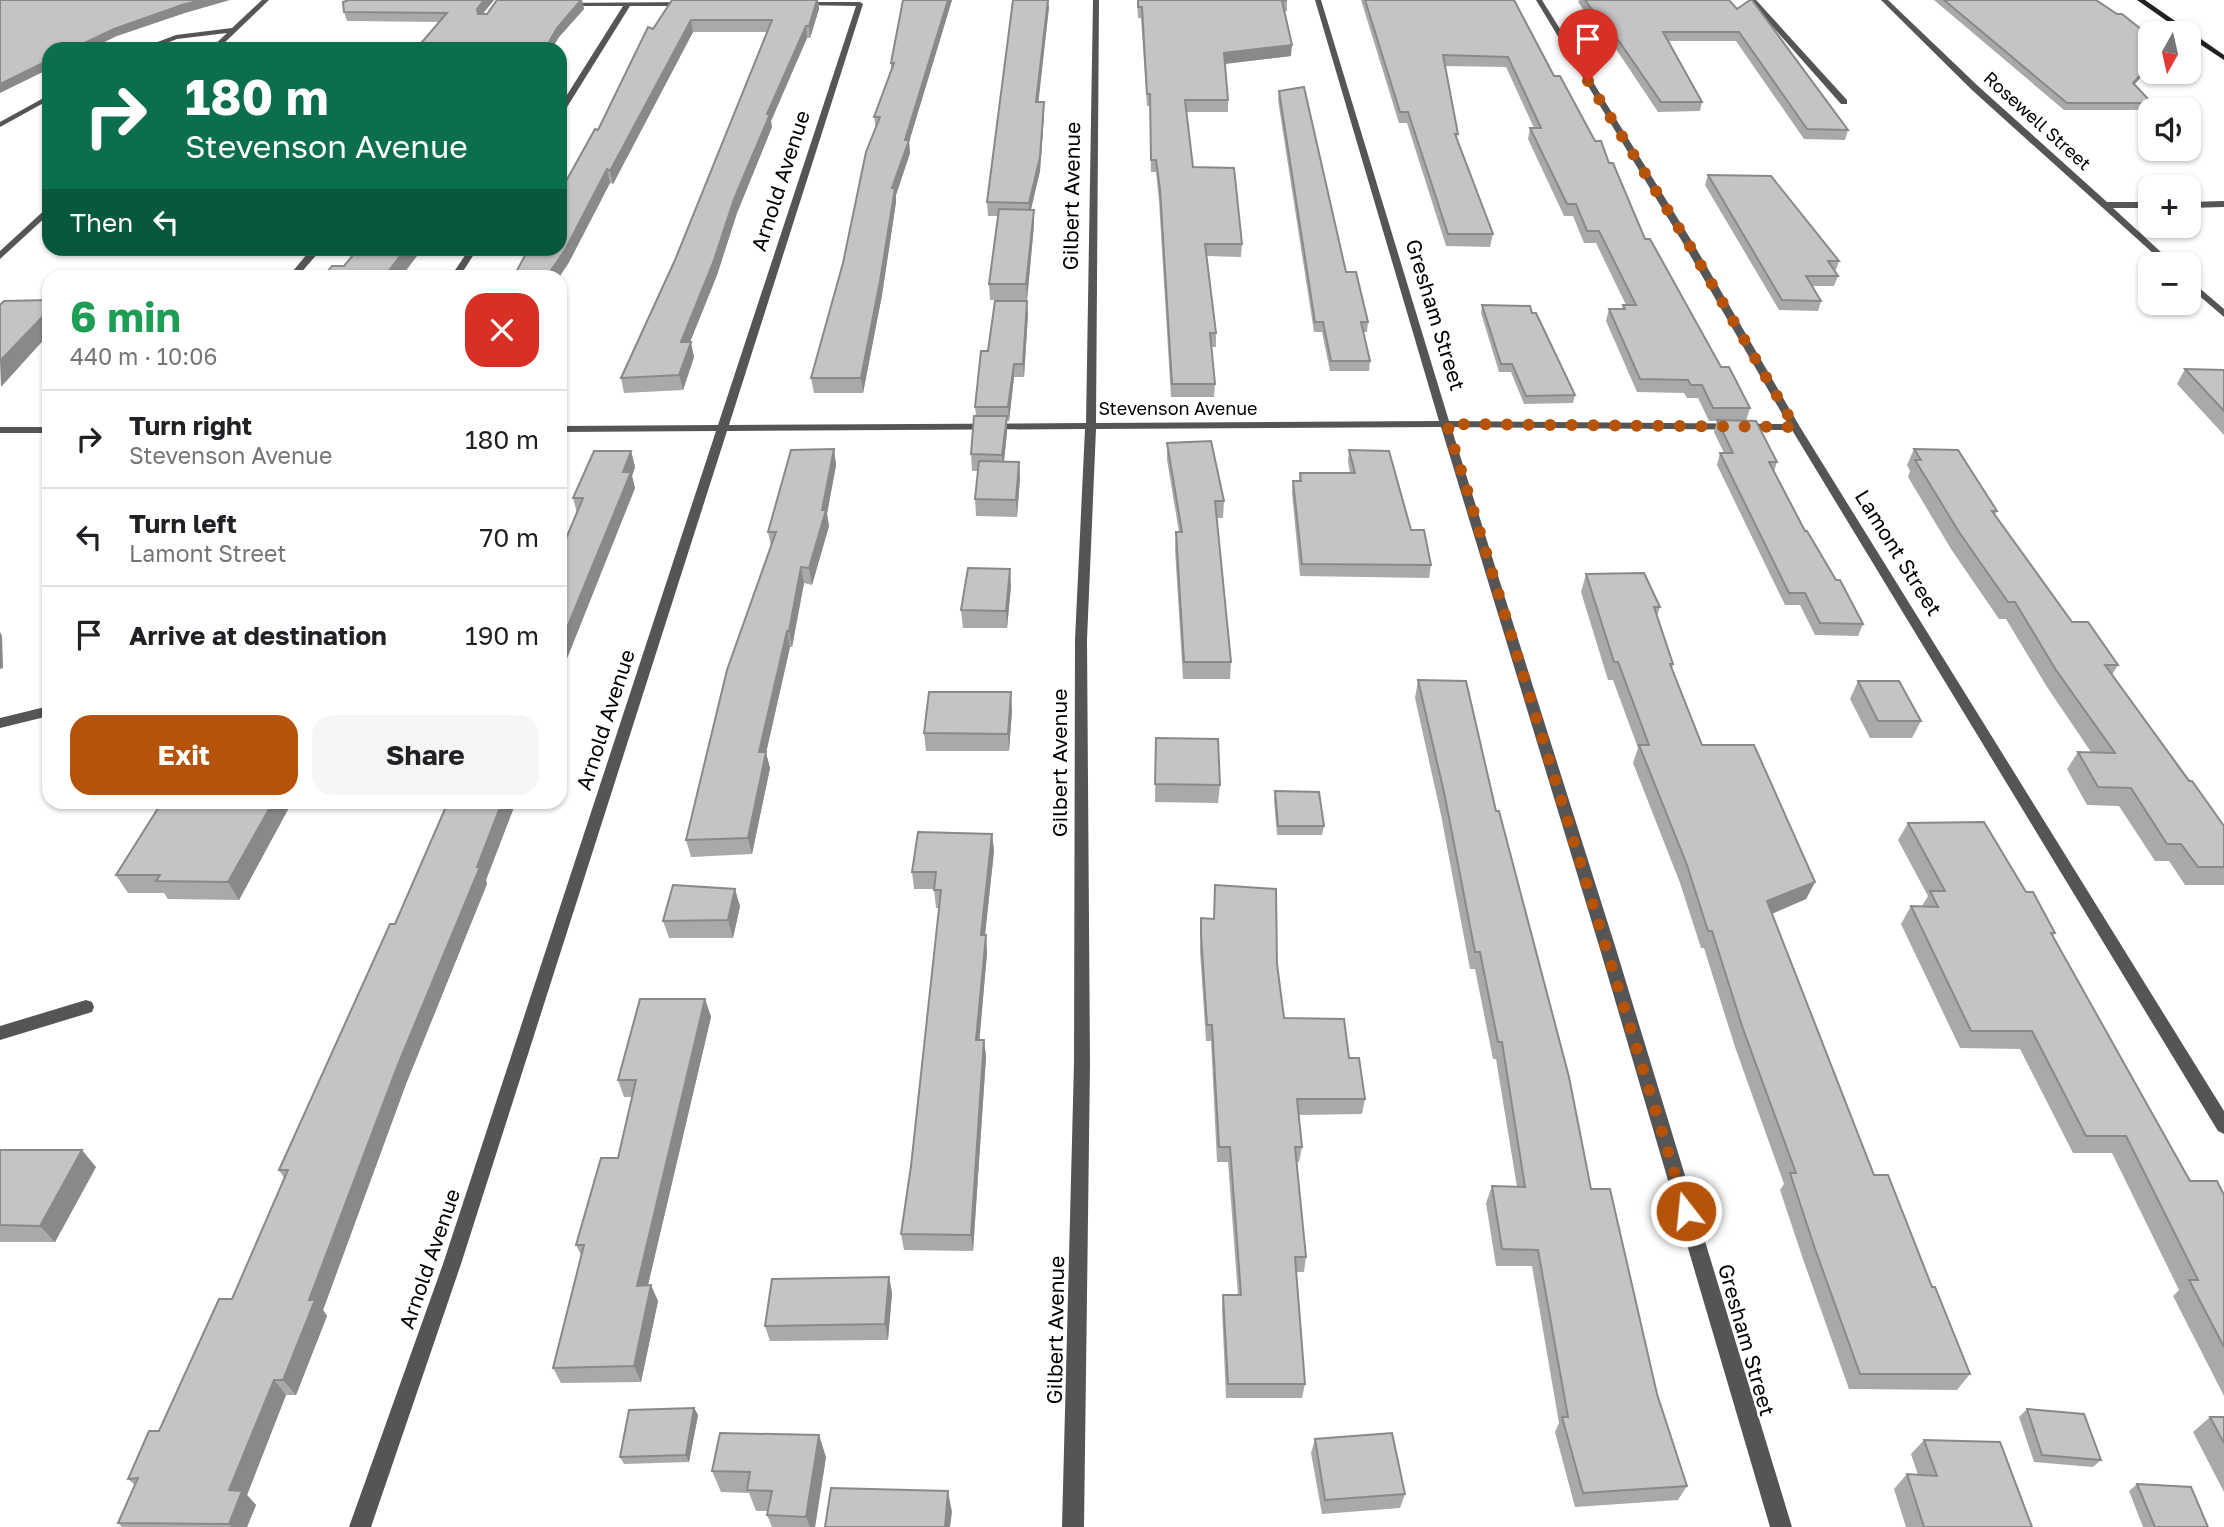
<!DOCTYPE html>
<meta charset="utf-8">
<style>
body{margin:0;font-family:"Golos Text",sans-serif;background:#f6f6f6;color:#202124;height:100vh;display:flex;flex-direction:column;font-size:26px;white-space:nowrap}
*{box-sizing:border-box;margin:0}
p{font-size:23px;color:#757577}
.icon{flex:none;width:38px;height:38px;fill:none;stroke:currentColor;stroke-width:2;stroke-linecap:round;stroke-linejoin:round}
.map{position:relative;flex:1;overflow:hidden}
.sheet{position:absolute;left:42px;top:270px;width:525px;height:539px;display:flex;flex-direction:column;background:#fff;border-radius:21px;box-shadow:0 2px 5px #0004}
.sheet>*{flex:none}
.top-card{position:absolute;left:42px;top:42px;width:525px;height:214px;border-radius:21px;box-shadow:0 2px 5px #0004;background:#0b6e4f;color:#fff;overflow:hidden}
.needle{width:46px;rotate:188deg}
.fabs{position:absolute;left:2138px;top:21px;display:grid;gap:14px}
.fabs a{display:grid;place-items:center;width:63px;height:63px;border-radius:14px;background:#fff;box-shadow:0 2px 5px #0004;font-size:35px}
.pin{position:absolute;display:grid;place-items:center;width:60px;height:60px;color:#fff;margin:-72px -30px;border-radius:50% 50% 50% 0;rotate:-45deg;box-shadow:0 0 7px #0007}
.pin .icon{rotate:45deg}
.me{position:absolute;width:77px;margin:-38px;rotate:344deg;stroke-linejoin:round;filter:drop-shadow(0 0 5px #0008)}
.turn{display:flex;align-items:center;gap:24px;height:147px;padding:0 28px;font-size:32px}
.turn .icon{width:91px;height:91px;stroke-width:2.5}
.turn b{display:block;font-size:49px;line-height:60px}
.then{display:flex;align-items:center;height:66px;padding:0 28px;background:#0003;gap:14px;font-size:26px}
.round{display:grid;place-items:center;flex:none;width:74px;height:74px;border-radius:21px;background:#f6f6f6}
.head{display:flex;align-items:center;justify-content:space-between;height:119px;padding:0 28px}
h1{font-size:42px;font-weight:700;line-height:52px;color:#1e9e55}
.action{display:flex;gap:14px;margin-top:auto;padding:14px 28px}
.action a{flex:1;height:80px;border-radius:21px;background:#b45309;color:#fff;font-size:28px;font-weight:700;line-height:80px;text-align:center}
.action a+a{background:#f6f6f6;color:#202124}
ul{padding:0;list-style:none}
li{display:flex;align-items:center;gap:21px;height:98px;padding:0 28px;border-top:2px solid #e0e0e0}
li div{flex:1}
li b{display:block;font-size:26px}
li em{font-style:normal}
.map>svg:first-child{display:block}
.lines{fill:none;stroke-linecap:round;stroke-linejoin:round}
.minor{fill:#555;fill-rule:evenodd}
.secondary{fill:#222;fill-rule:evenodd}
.wall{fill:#a9a9a9;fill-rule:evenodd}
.shaded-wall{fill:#898989}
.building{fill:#c4c4c4;stroke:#898989;stroke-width:2}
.route{stroke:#b45309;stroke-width:12;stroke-dasharray:0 21.6}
.labels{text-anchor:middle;stroke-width:5;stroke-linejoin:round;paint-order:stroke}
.far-street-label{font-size:18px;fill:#000;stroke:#fff}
.street-label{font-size:21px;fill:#000;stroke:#fff}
</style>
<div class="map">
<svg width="2224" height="1527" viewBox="0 0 2224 1527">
<rect width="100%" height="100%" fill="#fff"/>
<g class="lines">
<path class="minor" d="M262,0H269L218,49H210L227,33L177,39L150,49H139L176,35L232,28Z
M1093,0H1099L1096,423L1439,421L1315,0H1321L1449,421L1788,424L1683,243L1536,0H1542L1693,243L1800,427L2224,1111V1134L2218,1131L1792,430L1451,427L1616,949L1792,1527H1770L1600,949L1441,427L1096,429L1087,640L1090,1063L1084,1527H1062L1074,1063L1075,640L1085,429L727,431L461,1264L371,1527H349L443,1264L716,431L560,432V426L718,425L856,6L799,5L801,2H860L863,4L729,425L1086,423Z
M1749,0H1756L1847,100V104H1841Z
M1881,0H1888L1978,86L2107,202H2151V208H2113L2174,264H2165L1972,90Z
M561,3L687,2L690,4L687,6H630L564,112L560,114V106L623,6H563Z
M49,95V100L0,127V122Z
M2224,201V207L2189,208V202Z
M49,206V214L0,259V251Z
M312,248H377L381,251L376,254L319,252L299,275H293V271Z
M395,248H478L460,276H451L466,254H396L391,251Z
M2189,279L2224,309V317L2189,287Z
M0,427H49V433H0Z
M49,706V716L0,728V718Z
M86,1000L92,1002L94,1007L92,1012L0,1040V1026Z"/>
<path class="secondary" d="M2137,0H2145L2224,55V60L2189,37V33H2184Z"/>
</g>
<path class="wall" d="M349,0H582L584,9L559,37L439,22L347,21L344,12ZM494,0H497L487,14H483Z
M672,0H822H818L819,9L810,38H807L771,121L772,127L737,213L717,275L690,342L694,357L683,390L624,393L621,378L675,260L767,32H693L613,184L610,183L568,264L598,130L653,29Z
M903,0H952L909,142L910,153L896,195V202L882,295L863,393H814L811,378L843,263L876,128L874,117L891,71V63Z
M1137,0H1287V11H1284L1291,56L1225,64L1228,100V112H1187L1193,167L1242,244L1241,257L1207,256L1216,333V347H1211L1215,384L1214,397H1171L1159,201L1156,172H1151L1150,106H1147L1141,18H1138Z
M1361,0H1514L1554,76L1609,163L1645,239L1721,367L1750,408L1746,421L1777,462L1774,472L1805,531L1863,624L1858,636L1815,635L1800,605H1785L1717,465L1720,453H1724L1714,432L1717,421H1709L1698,398H1687L1684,393L1637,392L1606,321L1609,309H1622L1623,305H1626L1596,243H1584L1573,216H1564L1528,139L1530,128H1534L1506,67L1445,66L1458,134L1457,138L1493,234L1490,247L1446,246L1407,123H1399Z
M1579,0H1729L1848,130L1845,140L1804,139L1736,41H1668L1702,102L1700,111L1658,112L1612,43L1602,35L1578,2Z
M1934,0H2096L2151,37V66L2135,84L2152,103L2149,110H2064Z
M1049,7L1038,102L1044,115L1040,171L1031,210L1034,225L1027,300H990L989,284L998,216H988L987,202Z
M1279,91L1346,272L1368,322L1367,332H1363L1370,361L1369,371H1330L1322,332H1314L1278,100Z
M1708,175L1839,261L1836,270H1834L1838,276L1834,286H1812L1821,301L1818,311L1779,310L1705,185Z
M1482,305L1532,313L1575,395L1573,403L1524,404L1511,372H1499L1481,313Z
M1028,314L1024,377H1014L1009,421H1007V432L1004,461L1019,462L1020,478L1017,517L976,516L975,499L978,471H972L971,454L976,416L975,407L988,351Z
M2185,369L2224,370V435L2177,384Z
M1167,443L1224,501L1223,518H1217L1231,662L1230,679H1183L1175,549L1176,532H1179L1167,460Z
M834,449L836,465L827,514L829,526L812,585L804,583L792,647H790L766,753L770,768L752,854L691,857L686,840L771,546L768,532Z
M1914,449L1997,511L1995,515L2072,622L2118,665L2112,675L2224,826V885H2185L2169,861H2155L2119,806L2087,805L2067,769L2078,752H2091L2047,687L2006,619H1999L1951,549L1908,477L1910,471L1907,465Z
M1349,450L1411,530L1431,565L1429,578L1300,576L1292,493L1293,481H1299L1300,473H1350L1348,462Z
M631,451L635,467L632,476L635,488L560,676V553L577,513L573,498Z
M1586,574L1660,607L1657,616L1673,664L1672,669L1702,745L1815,882L1806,899L1772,914L1874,1175L1932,1287L1970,1374L1957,1390L1849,1389L1804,1262L1780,1190L1784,1184L1735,1047L1704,948H1701L1680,883L1633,763L1638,748L1613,680H1608L1581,592Z
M1011,586L1007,628H963L961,610Z
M1418,680L1496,811L1591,1189L1687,1486L1678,1500L1575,1507L1555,1432L1559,1423L1532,1266H1496L1486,1203L1492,1186L1517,1187L1496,1059H1493L1475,969H1470L1441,815L1415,698Z
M1858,681L1921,721L1912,738H1870L1850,699Z
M1012,710L1009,751H926L924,733Z
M1156,738L1220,785L1218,803L1155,802Z
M1275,791L1324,826L1322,835H1277L1274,800Z
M292,802L239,900L168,899L164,893H128L116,875Z
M448,802H516L486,880L487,884L406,1084L323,1310L327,1316L296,1395H286L247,1495L256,1505L247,1527H122L118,1523L135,1485L128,1479L159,1431L232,1299L284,1178L279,1170L395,924Z
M1908,823L2026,892L2055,933L2053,936L2190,1181L2224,1195V1396L2173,1296L2179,1290L2112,1153H2073L2020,1049L1960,1048L1901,924L1911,906H1922L1928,896L1898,840Z
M992,834L994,851L985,935H986L987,953L979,1040H984L986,1057L973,1251L904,1250L901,1234L911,1166L939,908H936L934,889H914L912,872Z
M1215,885L1277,964L1284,1018L1349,1058L1365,1099L1362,1114L1299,1115L1302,1147L1299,1162H1297L1306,1257L1304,1272H1296L1305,1384L1302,1398H1226L1222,1310L1223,1295H1238L1228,1162H1217L1211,1041H1206L1200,951L1201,918L1214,919Z
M740,906L733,938H669L663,921Z
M705,999L711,1017L648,1285L658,1301L641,1382L561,1383L553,1368L581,1255L576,1245L618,1158L632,1097H624L618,1080Z
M0,1150L96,1167L55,1242H0Z
M889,1277L892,1293L888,1340L770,1341L765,1326Z
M694,1408L698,1415L689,1462L624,1464L620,1457Z
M2027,1409L2101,1460L2093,1467L2034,1462L2019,1417Z
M2210,1417H2224V1492L2193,1432Z
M1315,1439L1405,1494L1400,1508L1322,1514L1311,1453Z
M1924,1440L2032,1527H1906L1894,1489L1907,1474L1918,1475L1911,1454Z
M826,1457L815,1527H772L767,1515L768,1511H756L749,1493L721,1492L712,1471Z
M2137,1484L2208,1527H2143L2129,1491Z"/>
<path class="shaded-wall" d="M202,0H230L185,13L117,36L90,49H72L114,29L182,5Z
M484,0H494L479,18L477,9Z
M582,0L584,9L559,37L552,49H545L557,28Z
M817,0H818L819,9L810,38L809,26Z
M948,0H952L909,142L910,153L896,195V202L882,295L863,393L861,378L892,188L905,140Z
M1048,0L1049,7L1037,115L1036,102Z
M691,20L693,32L613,184L610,171Z
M806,26L807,38L771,121L772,127L737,213L717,275L684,357L681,342L767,114Z
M1292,45L1291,56L1223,64L1224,53Z
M49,60V69L0,93V84Z
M2151,63V66L2130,89L2133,83Z
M1044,102V115L1040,171L1029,217V203Z
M607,169L610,183L568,264L560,276H547Z
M1034,210V225L1027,300L1026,284Z
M406,248H415L417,256L402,276H385Z
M1027,301L1028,314L1024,377L1023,364Z
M49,310V334L1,387L0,361Z
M691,342L694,357L683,390L679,375Z
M1014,364V377L1009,421L1008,407Z
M1007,416V432L1003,471L1002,455Z
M834,449L836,465L827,514L829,526L812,585L809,568L822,510Z
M631,451L635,467L632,476L635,488L560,676V645L623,472Z
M1019,462L1020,478L1017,517L1016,500Z
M801,567L804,583L792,647L789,631Z
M1010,569L1011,586L1007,628L1006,611Z
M787,631L790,647L766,753L770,768L752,854L748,838L759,752Z
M0,632L2,636L3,668L0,669Z
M1011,692L1012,710L1009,751L1008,734Z
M273,802H292L239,900L228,882Z
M502,802H516L486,880L487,884L406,1084L323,1310L327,1316L296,1395L283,1380L309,1300L397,1067Z
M992,834L994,851L983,953L981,935Z
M1815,882L1806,899L1759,919L1767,901Z
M735,889L740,906L733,938L728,920Z
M986,935L987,953L978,1057L976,1040Z
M705,999L711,1017L644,1302L637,1286Z
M984,1040L986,1057L973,1251L971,1235Z
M82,1150L96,1167L55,1242L40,1226Z
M889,1277L892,1293L888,1340L885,1324Z
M651,1285L658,1301L641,1382L634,1366Z
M274,1380L286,1395L247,1495L256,1505L247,1527H232L229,1524V1490Z
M694,1408L698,1415L689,1462L686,1455Z
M819,1435L826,1457L815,1527H810L806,1517Z
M948,1491L952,1512L950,1527H945Z"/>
<path class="building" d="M0,0H202L182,5L114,29L72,49H49V60L0,84Z
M349,0H484L477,9L478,14H487L497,0H581L557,28L545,49H416L447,13L344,12L343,2Z
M672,0H817L809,26H806L767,114H770L734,199L714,260L681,342H691L679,375L621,378L675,260L772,20H691L610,171L607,169L565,250L547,276H514L529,248H560V192L595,129L598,130L648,27L653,29Z
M903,0H948L905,140H909L892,188H895L880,281L861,378H811L843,263L866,152L880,117H874L894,63H891Z
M1013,0H1048L1036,102H1044L1040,157L1029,203L987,202Z
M1138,0H1287L1282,1L1292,45L1224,53L1228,100H1185L1193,167L1234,168L1242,244H1205L1216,333H1210L1215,384H1172L1160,189L1156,160H1151L1150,94H1147L1142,7H1138Z
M1365,0H1514L1554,76H1560L1595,141H1601L1609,163H1613L1645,239H1650L1721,367H1729L1750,408H1713L1702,385H1691L1688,380L1640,379L1609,309H1625L1623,305H1636L1599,231H1587L1576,204H1567L1530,128H1541L1508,57L1443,55L1458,134H1455L1493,234H1448L1408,112H1400Z
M1585,0H1729L1737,9L1750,0H1752L1848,130L1807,129L1739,32H1663L1702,102H1661L1614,34L1604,26Z
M1944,0H2096L2117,14H2122L2151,37V63L2133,83L2152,103H2067Z
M1304,87L1346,272H1356L1368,322H1361L1370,361H1331L1323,322H1315L1279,91Z
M1708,175L1771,176L1839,261H1828L1838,276H1806L1821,301L1782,300Z
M999,209L1034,210L1026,284H989Z
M359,248H406L385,276H324L332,266H344Z
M49,300V310L0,361V305L4,301Z
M995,301H1027L1023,364H1014L1008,407H975L981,351H988Z
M1482,305L1530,306L1532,313H1536L1575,395L1526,396L1512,364H1501Z
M2185,369L2224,370V411Z
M974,416H1007L1002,455L971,454Z
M1717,420L1756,421L1777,462H1769L1805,531H1807L1836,580H1840L1863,624L1820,623L1805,593H1789L1720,453H1733Z
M1211,441L1224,501H1215L1231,662H1184L1176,532H1182L1167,443Z
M834,449L822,510H826L809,568L801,567L789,631H787L759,752H766L748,838L686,840L727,670L776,532H768L791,450Z
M1914,449L1958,450L1997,511H1992L2072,622H2088L2118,665H2105L2189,781H2192L2224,826V867H2198L2181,844H2167L2131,788L2098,787L2078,752L2115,753L2056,670L2015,602H2008L1959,532L1915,460H1921Z
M1349,450L1389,451L1411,530H1424L1431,565L1302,564L1293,481H1301L1300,473H1355Z
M594,451H631L623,472H631L560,645V553L583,498H573Z
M979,461L1019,462L1016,500L975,499Z
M968,568L1010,569L1006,611L961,610Z
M1644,573L1660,607H1654L1673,664H1670L1702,745H1754L1815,882L1767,901L1874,1175H1888L1932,1287H1935L1970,1374H1860L1814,1246L1790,1173H1796L1743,1029L1712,931H1708L1687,865L1639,745H1649L1618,662H1614L1586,574Z
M1418,680L1466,681L1496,811H1499L1569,1077L1591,1189H1610L1657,1394L1687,1486L1583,1493L1562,1417H1568L1538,1250L1502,1249L1492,1186L1525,1187L1502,1042H1498L1480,952H1475L1445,797Z
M1858,681H1899L1921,721H1878Z
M929,692H1011L1008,734L924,733Z
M1156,738L1218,739L1220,785L1155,784Z
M1275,791L1319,792L1324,826H1278Z
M162,802H273L228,882L156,881L160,875H116Z
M448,802H502L477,867H480L397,1067L309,1300H315L283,1380H274L229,1490L242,1491L229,1524L118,1523L138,1478L128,1479L149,1431H159L219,1299H232L288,1170H279L390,924H395Z
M1984,822L2026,892H2033L2055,933H2051L2190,1181H2217L2224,1195V1347L2189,1280H2198L2126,1136H2086L2032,1031H1971L1911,906L1938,907L1930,891H1945L1908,823Z
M918,832L992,834L981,935H986L976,1040H984L971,1235L901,1234L911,1166L941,890H934L936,872H912Z
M673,885L735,889L728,920L663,921Z
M1215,885L1276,889L1277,964L1284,1018L1344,1019L1349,1058H1359L1365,1099H1297L1302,1147H1295L1306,1257H1295L1305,1384H1228L1223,1295H1241L1230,1147H1219L1212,1025H1207L1201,935V918L1214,919Z
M640,999H705L637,1286L651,1285L634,1366L553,1368L584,1245H576L601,1158H618L636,1080H618Z
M0,1150H82L40,1226L0,1225Z
M889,1277L885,1324L765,1326L772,1279Z
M694,1408L686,1455L620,1457L629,1410Z
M2027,1409L2084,1414L2101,1460L2042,1455Z
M2210,1417H2224V1443Z
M720,1433L819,1435L806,1517L767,1515L772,1491L747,1490L750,1472L712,1471Z
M1392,1433L1405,1494L1325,1500L1315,1439Z
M1924,1440L2000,1442L2032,1527H1924L1907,1474L1937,1476Z
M2137,1484L2191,1487L2208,1527H2155Z
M831,1488L948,1491L945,1527H825Z"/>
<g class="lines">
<path class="route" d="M1588,81L1688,243L1795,427L1447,424L1686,1211"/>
</g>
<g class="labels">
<g class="far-street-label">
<text transform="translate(2037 121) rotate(42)" y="6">Rosewell Street</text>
<text x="1178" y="415">Stevenson Avenue</text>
</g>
<g class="street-label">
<text transform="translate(781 181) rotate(-72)" y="7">Arnold Avenue</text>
<text transform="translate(1072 196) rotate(-89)" y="7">Gilbert Avenue</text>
<text transform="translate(1435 315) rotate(73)" y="7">Gresham Street</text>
<text transform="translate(1898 553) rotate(58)" y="7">Lamont Street</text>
<text transform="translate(606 720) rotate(-72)" y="7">Arnold Avenue</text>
<text transform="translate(1060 763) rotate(-90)" y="7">Gilbert Avenue</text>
<text transform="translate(430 1259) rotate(-71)" y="7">Arnold Avenue</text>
<text transform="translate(1056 1330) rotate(-89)" y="7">Gilbert Avenue</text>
<text transform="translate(1746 1340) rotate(74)" y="7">Gresham Street</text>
</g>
</g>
</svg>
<div class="fabs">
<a><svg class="needle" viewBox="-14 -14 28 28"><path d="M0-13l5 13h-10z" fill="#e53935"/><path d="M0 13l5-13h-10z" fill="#757577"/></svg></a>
<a><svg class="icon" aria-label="sound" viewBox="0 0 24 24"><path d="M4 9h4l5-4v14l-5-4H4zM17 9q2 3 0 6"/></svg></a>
<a>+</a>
<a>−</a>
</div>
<div class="pin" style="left:1588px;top:81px;background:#d93025"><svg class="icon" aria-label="arrive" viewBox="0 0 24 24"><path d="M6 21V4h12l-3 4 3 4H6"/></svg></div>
<svg class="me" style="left:1686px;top:1211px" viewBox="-20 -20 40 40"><circle r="17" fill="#b45309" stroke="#fff" stroke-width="3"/><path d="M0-11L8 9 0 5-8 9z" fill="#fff"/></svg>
<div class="top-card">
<div class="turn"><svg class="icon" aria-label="right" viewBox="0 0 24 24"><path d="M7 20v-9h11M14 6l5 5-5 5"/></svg><div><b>180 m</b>Stevenson Avenue</div></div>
<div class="then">Then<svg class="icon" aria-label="left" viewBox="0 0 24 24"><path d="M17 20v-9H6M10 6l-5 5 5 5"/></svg></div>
</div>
<section class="sheet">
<div class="head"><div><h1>6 min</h1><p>440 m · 10:06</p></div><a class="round" style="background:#d93025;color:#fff"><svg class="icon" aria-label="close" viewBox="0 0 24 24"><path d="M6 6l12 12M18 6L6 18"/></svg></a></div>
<ul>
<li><svg class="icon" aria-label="right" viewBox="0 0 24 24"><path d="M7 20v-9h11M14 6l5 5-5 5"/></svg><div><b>Turn right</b><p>Stevenson Avenue</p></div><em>180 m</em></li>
<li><svg class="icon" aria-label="left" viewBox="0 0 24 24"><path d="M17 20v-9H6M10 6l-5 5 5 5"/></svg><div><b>Turn left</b><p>Lamont Street</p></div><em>70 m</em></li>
<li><svg class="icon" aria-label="arrive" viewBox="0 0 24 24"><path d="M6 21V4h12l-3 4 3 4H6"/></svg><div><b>Arrive at destination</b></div><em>190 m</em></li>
</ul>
<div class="action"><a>Exit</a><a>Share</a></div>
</section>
</div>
